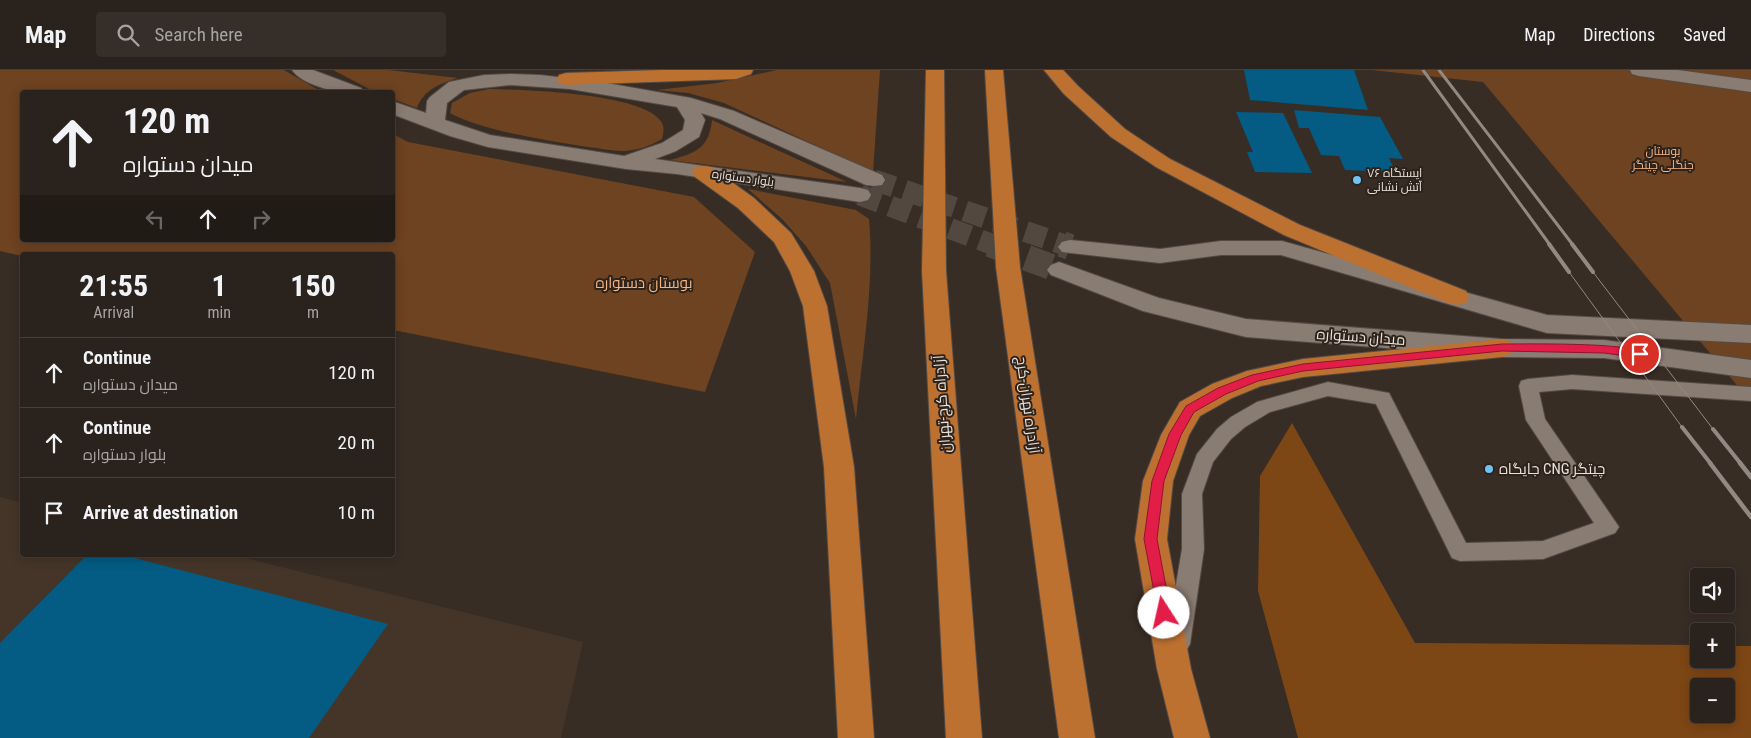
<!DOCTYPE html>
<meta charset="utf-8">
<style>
body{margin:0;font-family:"Roboto Condensed",Cairo,sans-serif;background:#362f29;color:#f1f3f6;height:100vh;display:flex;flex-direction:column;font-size:19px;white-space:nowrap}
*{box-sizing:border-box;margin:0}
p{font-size:16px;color:#a5a4a3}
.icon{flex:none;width:28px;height:28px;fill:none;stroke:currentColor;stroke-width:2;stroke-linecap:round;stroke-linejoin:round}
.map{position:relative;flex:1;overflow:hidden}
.drawer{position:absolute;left:20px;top:182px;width:375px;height:305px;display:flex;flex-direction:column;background:#2a221c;border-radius:5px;box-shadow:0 2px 12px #0003,0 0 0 1px #463f3b}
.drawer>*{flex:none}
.guide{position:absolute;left:20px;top:20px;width:375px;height:152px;border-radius:5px;box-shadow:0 2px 12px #0003,0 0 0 1px #463f3b;background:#2a221c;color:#f1f3f6;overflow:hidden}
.controls{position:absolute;left:1690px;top:498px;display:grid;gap:10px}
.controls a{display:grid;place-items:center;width:45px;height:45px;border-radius:5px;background:#2a221c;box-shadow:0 2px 12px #0003,0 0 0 1px #463f3b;font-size:25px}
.pin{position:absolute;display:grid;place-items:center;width:42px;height:42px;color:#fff;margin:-21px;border:2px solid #fff;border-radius:50%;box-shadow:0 1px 5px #0007}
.me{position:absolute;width:55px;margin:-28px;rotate:350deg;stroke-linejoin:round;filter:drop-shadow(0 0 4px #0008)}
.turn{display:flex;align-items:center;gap:18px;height:105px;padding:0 20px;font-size:22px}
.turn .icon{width:65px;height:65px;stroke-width:2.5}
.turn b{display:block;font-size:35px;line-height:42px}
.lanes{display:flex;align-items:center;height:48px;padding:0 20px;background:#0003;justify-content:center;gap:25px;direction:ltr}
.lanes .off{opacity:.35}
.eta{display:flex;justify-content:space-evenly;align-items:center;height:85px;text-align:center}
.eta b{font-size:30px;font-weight:700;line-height:35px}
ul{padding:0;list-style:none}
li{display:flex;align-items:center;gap:15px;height:70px;padding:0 20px;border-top:1px solid #463f3b}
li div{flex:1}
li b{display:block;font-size:19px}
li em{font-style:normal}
header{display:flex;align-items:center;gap:30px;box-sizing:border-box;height:70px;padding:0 25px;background:#2a221c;border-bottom:1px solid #463f3b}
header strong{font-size:24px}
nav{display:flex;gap:28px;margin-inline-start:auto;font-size:18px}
.search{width:350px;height:45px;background:#362f29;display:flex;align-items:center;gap:12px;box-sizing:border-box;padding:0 18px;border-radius:5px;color:#a5a4a3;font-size:19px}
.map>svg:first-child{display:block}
.built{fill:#453529}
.green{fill:#6d4321}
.forest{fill:#7d4615;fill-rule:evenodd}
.building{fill:#045b83}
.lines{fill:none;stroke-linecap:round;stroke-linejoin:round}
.secondary-tunnel-far1{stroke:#534840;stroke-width:21;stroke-dasharray:21 11;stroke-linecap:butt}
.secondary-tunnel{stroke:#534840;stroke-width:26;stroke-dasharray:26 13;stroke-linecap:butt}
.service-casing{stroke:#544a44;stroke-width:2}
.tertiary-casing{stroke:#544a44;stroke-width:2}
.secondary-casing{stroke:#544a44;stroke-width:2}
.motorway-casing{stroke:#544a44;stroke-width:2}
.service{fill:#897c73;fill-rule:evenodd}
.tertiary{fill:#897c73;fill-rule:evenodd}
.secondary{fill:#897c73;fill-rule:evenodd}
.motorway{fill:#bd7131;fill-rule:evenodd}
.tram{stroke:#928982;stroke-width:1}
.rail-far2{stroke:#928982;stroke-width:3}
.rail-far1{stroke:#928982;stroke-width:4}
.rail{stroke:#928982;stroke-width:4.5}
.route{fill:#e11d48;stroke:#92132f}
.poi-dot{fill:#6fc2f4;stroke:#2d231b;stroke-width:2}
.labels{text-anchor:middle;stroke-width:4;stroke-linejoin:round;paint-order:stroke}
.far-park-label{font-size:12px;fill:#f5b382;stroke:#2d231b}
.far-poi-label{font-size:12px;fill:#e9e1dc;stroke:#2d231b;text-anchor:start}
.far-street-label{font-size:12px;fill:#e9e1dc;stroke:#2d231b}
.park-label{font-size:15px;fill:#f5b382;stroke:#2d231b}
.street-label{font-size:15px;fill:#e9e1dc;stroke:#2d231b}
.poi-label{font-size:15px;fill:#e9e1dc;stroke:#2d231b;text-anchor:start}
</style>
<header>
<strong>Map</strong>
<div class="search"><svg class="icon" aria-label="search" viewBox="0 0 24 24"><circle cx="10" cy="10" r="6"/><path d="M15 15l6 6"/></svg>Search here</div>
<nav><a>Map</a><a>Directions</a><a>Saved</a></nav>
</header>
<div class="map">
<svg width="1751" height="668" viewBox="0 0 1751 668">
<rect width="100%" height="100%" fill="#382d25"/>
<path class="built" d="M0,427L22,433V485H233L583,572L561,668H0Z"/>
<path class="green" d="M0,0H284L322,22H22V170H392L393,64L408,72L694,127L755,182L705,322L393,260L392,185L22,186L0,181Z
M333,0H388L458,8C440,14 424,19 417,38L393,29L392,22H375Z
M777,0H880L873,102L724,33L688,23L657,20L717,13Z
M1372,0H1751V332L1483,12Z
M489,19C525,20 633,23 658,48C665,54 664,61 662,69C650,76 637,81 622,81C611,81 599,78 588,77C551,71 482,61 450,43L452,33L470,23Z
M712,50L847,112L670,90C695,83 709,79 712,50Z
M748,119L856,140L869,149C875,213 862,285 856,349L830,213L806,176L783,150Z"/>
<path class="forest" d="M1292,353L1415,573L1699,575V589H1726V576H1751V668H1298L1258,521L1260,406ZM1699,616H1726V644H1699Z"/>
<path class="building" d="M1244,0H1354L1368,40L1250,30Z
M1294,40L1380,47L1403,89L1389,88L1396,102L1345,100L1339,86L1321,85L1309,58H1299Z
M1236,42L1283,43L1312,103L1255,102L1247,82H1253Z
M87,485H123L388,554L309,668H0V573Z"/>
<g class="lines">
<path class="secondary-tunnel-far1" d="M874,110L1065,175
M860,125L994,175"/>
<path class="secondary-tunnel" d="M990,174L1059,200
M1062,174L1070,177"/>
<defs>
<path id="service" d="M1572,305L1751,317V331L1572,319L1539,322L1545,349L1619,457L1615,463L1543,489L1460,491L1452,488L1376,334L1328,326L1270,342L1245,357L1231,369L1213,392L1202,424L1204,479L1190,574L1186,581L1178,584L1170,581L1166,574L1182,479V424L1197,384L1217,359L1231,347L1257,332L1328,312L1389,323L1466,473L1543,471L1594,453L1526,350L1519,316L1521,311L1528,309Z"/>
<path id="tertiary" d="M1630,0H1678L1751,10V22L1639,6L1632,4Z"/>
<path id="secondary" d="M292,0H313L361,18L364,22C344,25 304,17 292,0Z
M511,4L540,5L601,12L691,28L734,41L882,105L885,110L882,115L874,116L866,115L720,49L701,43L705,50L699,67L676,81L655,89L860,118L868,120L871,125L868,130L860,132L677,104L626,99L488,77L450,66L392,44V31L426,43L427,31L430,27L449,12L484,5ZM511,15L570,19L677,37L685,50L683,60L662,73L624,86L490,65L445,50L447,33L464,20Z
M1070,170L1160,179L1221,171H1282L1547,245L1751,255V273L1547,263L1281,185H1221L1160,193L1062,182L1058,177L1062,172Z
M1059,192L1159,228L1246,249L1502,269L1604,270L1751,290V308L1604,288L1502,287L1246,267L1143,241L1051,205L1047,200L1051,195Z"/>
<path id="motorway" d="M662,0H753L751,4L736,9L566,15L559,13L557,9L559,5L566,3Z
M926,0H944L946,201L982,668H946L922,201Z
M985,0H1003L1020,197L1095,668H1059L996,197Z
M1044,0H1063L1078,16L1125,59L1170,89L1300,155L1466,221L1469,227L1466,233L1457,235L1448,233L1284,165L1156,97L1111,67L1064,24Z
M703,96L711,97L754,128L791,163L814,201L827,236L854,397L874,668H838L824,397L803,236L790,201L774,172L738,138L695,107L692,102L695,97Z
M1502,269L1511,272L1515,278L1511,284L1502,287L1303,307L1261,316L1232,328L1200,346L1189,365L1173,411L1167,469L1191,599L1210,668H1174L1157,599L1135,469L1143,411L1161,365L1180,332L1212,314L1247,301L1303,289Z"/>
</defs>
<use href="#service" class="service-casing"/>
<use href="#tertiary" class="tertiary-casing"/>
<use href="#secondary" class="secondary-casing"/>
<use href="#motorway" class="motorway-casing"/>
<use href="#service" class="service"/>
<use href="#tertiary" class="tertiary"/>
<use href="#secondary" class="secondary"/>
<use href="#motorway" class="motorway"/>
<path class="tram" d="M1569,202L1682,357
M1593,202L1713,359"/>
<path class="rail-far2" d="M1423,0L1550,175
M1439,0L1573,175"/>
<path class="rail-far1" d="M1549,174L1569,202
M1572,174L1593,202
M1682,357L1711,394
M1713,359L1741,394"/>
<path class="rail" d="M1710,393L1751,447
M1740,393L1751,407"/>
</g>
<path class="route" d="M1502,274C1524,274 1636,272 1646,284L1640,288L1604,283L1502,281L1303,301L1258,311L1226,324L1194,342L1181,365L1164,411L1157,469L1171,543L1169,548L1164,549L1159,548L1144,469L1152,411L1169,364L1186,336L1218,318L1252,305L1303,294Z"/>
<g class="poi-dot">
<circle cx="1357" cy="110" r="5"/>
<circle cx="1489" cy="399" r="5"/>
</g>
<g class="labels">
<g class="far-park-label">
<text x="1663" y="85">بوستان<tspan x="1663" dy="14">جنگلی چیتگر</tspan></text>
</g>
<g class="far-poi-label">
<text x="1367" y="107">ایستگاه ۷۶<tspan x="1367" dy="14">آتش نشانی</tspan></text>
</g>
<g class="far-street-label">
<text transform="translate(743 108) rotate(8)" y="4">بلوار دستواره</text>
</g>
<g class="park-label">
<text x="644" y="218">بوستان دستواره</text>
</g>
<g class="street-label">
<text transform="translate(1361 267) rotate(4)" y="5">میدان دستواره</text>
<text transform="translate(942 334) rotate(-94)" y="5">آزادراه کرج-تهران</text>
<text transform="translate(1028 335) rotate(82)" y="5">آزادراه تهران-کرج</text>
</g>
<g class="poi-label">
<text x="1499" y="404">جایگاه CNG چیتگر</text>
</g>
</g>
</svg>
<div class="controls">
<a><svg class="icon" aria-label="sound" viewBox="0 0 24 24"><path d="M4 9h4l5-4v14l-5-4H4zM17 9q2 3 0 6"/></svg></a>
<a>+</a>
<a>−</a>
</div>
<div class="pin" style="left:1640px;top:284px;background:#d93025"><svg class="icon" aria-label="arrive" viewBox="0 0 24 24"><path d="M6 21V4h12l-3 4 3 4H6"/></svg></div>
<svg class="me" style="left:1164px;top:543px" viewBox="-20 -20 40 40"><circle r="19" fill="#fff"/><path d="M0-13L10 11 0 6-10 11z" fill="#e11d48"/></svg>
<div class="guide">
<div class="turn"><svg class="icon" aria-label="ahead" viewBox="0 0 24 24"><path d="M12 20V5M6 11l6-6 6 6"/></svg><div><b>120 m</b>میدان دستواره</div></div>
<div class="lanes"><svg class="icon off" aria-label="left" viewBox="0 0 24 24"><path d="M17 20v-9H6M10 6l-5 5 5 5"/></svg><svg class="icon" aria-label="ahead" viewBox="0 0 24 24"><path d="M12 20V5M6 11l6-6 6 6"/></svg><svg class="icon off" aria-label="right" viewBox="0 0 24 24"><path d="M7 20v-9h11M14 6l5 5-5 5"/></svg></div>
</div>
<section class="drawer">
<div class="eta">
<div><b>21:55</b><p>Arrival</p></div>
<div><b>1</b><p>min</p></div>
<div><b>150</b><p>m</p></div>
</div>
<ul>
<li><svg class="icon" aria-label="ahead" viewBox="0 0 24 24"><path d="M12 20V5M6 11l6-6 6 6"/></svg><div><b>Continue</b><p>میدان دستواره</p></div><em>120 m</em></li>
<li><svg class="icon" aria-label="ahead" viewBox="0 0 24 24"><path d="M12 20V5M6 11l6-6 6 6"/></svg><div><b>Continue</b><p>بلوار دستواره</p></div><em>20 m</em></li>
<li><svg class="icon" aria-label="arrive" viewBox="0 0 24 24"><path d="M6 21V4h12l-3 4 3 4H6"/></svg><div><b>Arrive at destination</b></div><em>10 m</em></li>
</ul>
</section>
</div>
